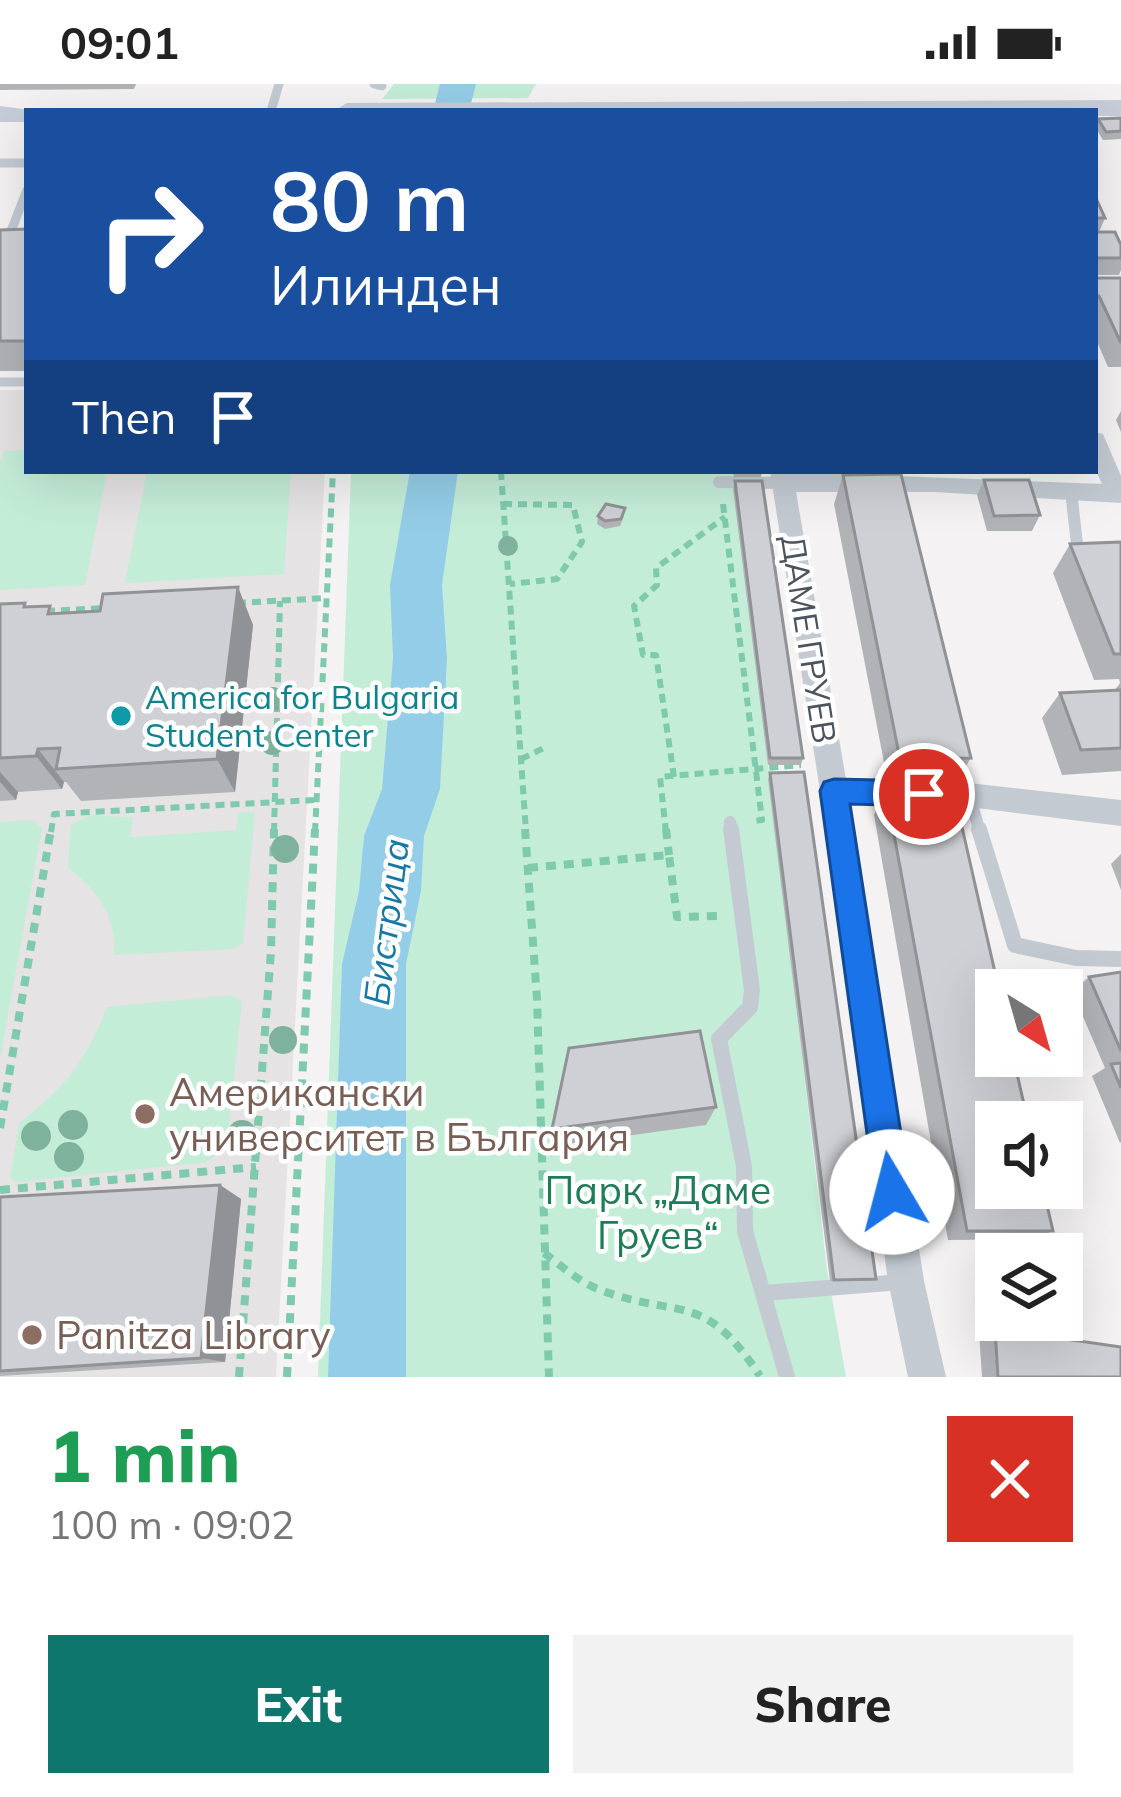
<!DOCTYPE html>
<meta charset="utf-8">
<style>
body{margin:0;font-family:Mulish,sans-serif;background:#f2f2f2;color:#222;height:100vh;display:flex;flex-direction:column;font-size:45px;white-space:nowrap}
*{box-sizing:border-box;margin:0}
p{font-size:39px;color:#767676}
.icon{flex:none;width:66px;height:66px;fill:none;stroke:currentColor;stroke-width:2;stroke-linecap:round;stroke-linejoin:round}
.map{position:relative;height:1293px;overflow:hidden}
.sheet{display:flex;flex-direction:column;background:#fff;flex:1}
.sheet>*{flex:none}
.top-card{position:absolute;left:24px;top:24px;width:1074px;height:366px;border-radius:0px;box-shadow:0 12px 48px #0002;background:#1a4fa0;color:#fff;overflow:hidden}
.needle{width:78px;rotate:143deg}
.controls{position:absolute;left:975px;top:885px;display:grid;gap:24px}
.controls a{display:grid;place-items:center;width:108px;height:108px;border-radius:0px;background:#fff;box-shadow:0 12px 48px #0002;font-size:60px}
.pin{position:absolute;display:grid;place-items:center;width:102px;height:102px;color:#fff;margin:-51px;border:6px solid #fff;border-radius:50%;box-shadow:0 3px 12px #0007}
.me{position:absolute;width:132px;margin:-66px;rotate:352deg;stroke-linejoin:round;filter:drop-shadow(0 0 9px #0008)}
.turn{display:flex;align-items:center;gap:42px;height:252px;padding:0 48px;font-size:54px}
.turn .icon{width:156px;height:156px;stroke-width:2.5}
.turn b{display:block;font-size:84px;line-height:102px}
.then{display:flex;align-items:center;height:114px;padding:0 48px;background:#0003;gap:24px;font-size:45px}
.round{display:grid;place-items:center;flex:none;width:126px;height:126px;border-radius:0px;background:#f2f2f2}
.headline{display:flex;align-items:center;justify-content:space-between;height:204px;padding:0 48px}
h1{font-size:72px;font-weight:800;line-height:90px;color:#1e9e55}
.primary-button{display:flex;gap:24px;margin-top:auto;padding:24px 48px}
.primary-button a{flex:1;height:138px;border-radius:0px;background:#0f766e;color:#fff;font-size:48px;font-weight:800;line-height:138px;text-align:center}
.primary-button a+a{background:#f2f2f2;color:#222}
.status{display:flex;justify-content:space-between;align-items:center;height:84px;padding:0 60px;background:#fff;direction:ltr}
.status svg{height:33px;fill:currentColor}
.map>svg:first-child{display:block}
.education{fill:#e5e3e3}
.green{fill:#c4edd8}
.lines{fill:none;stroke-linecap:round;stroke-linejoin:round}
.river{fill:#94cde7;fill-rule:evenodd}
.path-far1{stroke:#7ecaac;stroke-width:6;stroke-dasharray:9 6;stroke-linecap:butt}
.path{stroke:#7ecaac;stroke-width:8;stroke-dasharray:10 8;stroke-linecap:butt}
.lane-far2{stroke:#c3cad2;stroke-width:9}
.lane-far1{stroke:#c3cad2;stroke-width:12}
.lane{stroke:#c3cad2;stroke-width:16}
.street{fill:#c3cad2;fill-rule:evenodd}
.secondary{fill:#c6cdd9;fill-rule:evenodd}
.tree{fill:#7eb29d}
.wall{fill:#b2b3b7}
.shaded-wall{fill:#919295}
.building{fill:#cfd0d5;stroke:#919295;stroke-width:3}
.route{fill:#1a73e8;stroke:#114b97;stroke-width:3}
.culture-dot{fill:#0f9aa8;stroke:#fff;stroke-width:4.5}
.education-dot{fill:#8d6e63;stroke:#fff;stroke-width:4.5}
.labels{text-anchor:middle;stroke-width:9;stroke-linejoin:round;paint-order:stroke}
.street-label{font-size:33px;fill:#4a535e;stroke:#fff}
.culture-label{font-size:33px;fill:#0d838f;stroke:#fff;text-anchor:start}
.water-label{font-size:36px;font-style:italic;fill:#1678a6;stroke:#fff}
.near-education-label{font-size:39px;fill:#785e54;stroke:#fff;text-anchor:start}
.near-park-label{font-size:39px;fill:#1e7d57;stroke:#fff}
</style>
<div class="status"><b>09:01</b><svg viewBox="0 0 49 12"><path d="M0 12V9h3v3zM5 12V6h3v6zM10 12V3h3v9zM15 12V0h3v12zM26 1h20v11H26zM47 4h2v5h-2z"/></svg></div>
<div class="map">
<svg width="1121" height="1293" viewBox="0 0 1121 1293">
<rect width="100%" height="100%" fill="#f4f2f2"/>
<path class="education" d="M0,306H27V387H325L276,1293H0Z"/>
<path class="green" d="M394,0H536L528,14L382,15Z
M27,366V387H107L85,501L0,506V381L4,367Z
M147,387H291L284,490L125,499Z
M351,387H734L827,1186L846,1293H318Z
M255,728L243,859L234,865L114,871C117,832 98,807 68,784L71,741L90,731L133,734L130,753L236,746L238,729Z
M33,736L42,744L0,975V738Z
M231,911L242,917L227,1063L207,1078L17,1098L10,1094L19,1039C66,1002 85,979 107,923Z"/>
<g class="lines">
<path class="river" d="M440,0H476L469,27H433Z
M410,387H458L442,501L447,574L440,705L424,752L421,807L406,880V1293H328L342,880L359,807L364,752L382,705L393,574L390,501Z"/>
<path class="path-far1" d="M501,387L526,748
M503,420L573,421L582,458L557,495L510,500
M723,420L762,736L752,737
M237,519L326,514
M46,527L104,524
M521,675L544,664
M674,693L656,571H643L634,522L657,501L656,484L725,433
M51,748L54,730L314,716
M274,748L280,517
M315,748L333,387
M666,748L660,693L801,681"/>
<path class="path" d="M525,745L537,915L549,1293
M666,745L669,771
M528,784L669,771L677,833L721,832
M0,1044L51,745
M0,1106L256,1083
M544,1169C562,1182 579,1198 600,1206C683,1236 703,1206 760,1292
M239,1293L271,867L274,745
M287,1293L315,745"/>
<path class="lane-far2" d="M374,0L382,2
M271,27L279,0
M0,79H27
M6,160L27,106
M0,298H27"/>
<path class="lane-far1" d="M719,398L784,399
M1071,407L1077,460
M969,711L980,748
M730,738L731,748"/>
<path class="lane" d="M731,745L752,906L750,923L719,955L744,1082L745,1147L787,1293
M979,745L1015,861L1076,874L1121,875
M764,1209L902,1198"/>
<path class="street" d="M1095,348L1103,350L1121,392V419L935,408H796L846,695L969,699L1121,716V742L969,723L850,720L924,1197L946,1293H908L888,1197L820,707L770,387L1102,400L1095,384Z"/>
<path class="secondary" d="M1121,16V32H1095V27H334L347,19Z
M0,22L38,27H27V38H0Z"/>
</g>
<g class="tree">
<circle cx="508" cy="462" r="10"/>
<circle cx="273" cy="615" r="12"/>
<circle cx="272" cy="659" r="12"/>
<circle cx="285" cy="765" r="14"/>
<circle cx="283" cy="956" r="14"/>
<circle cx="73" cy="1041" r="15"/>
<circle cx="242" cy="1051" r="15"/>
<circle cx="36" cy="1052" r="15"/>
<circle cx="69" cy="1073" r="15"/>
</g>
<path class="wall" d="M0,0H136L134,5L0,6Z
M1121,34V55L1103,56L1095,43L1098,35Z
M1095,112L1105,134L1099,148L1121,161V186L1119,191H1095Z
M27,145V287H0V146Z
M1095,194H1121V283H1108L1095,253Z
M1121,327V348L1116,336Z
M733,387H762L761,393H734Z
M843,391L971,674L956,698L888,699L834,420Z
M984,396L1040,431L1032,447H987L977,411Z
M735,397L803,674L801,681H768L733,405Z
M598,432H624L620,442L605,445L597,440Z
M1121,458V687L1062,691L1042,634L1060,609L1115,606L1120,599L1119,595L1094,596L1053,489L1070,460Z
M238,503L253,541L235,708L81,717L66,698H64L62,705L18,708L16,716L0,717V520L28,523L50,522L55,530L100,527Z
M770,689L876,1195L872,1197H830L768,695Z
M886,707L1053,1147L1030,1155L948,1156L874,731Z
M1121,770V806L1111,780Z
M1121,888V1058L1120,1059L1092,992L1105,984L1072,907L1089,893Z
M716,1023L706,1041L553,1062L552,1045Z
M220,1101L241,1115L225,1278L0,1292V1113Z
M995,1245L1121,1293H982L979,1248Z"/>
<path class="shaded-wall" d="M238,503L253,541L235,708L217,675Z
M38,665L64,698L62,705L36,672Z
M0,688L18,708L16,716L0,698Z
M220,1101L241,1115L225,1278L201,1274Z"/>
<path class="building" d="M1121,34V47L1106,48L1098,35Z
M1095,112L1105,134H1095Z
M27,145V257H0V146Z
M1095,148H1115L1121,161V174H1095Z
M1095,194H1121V259L1099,212H1095Z
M901,390L971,674L900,675L843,391Z
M984,396H1029L1040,431L994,432Z
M735,397H762L803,674H770Z
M606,420L625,424L621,435L605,437L598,432Z
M1121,458V570H1114L1070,460Z
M238,503L217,675L56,685L60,664L38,665L36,672L0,674V520L25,519L24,523L50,522L48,530L100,527L103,510Z
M1121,606V664L1081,666L1060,609Z
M804,688L876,1195L834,1196L770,689Z
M886,707L954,708L999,906H996V972H1013L1028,1038H996V1104H1043L1053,1147H967Z
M1121,888V967L1089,893Z
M700,947L716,1023L552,1045L569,964Z
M1121,979V1004L1111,980Z
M220,1101L201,1274L0,1287V1113Z
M995,1245L1121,1263V1293H998Z"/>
<path class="route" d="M834,695L924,697L934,701L938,710L934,718L924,722L850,720L910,1108L905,1120L892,1125L880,1120L875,1108L820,707L824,698Z"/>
<circle class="culture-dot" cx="121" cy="632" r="12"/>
<g class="education-dot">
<circle cx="145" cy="1030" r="12"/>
<circle cx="32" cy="1251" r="12"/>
</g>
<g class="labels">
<g class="street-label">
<text transform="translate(809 555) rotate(81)" y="12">ДАМЕ ГРУЕВ</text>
</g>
<g class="culture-label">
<text x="145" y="625">America for Bulgaria<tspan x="145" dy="38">Student Center</tspan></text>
</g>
<g class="water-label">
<text transform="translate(386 838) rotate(-83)" y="13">Бистрица</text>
</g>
<g class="near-education-label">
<text x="169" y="1022">Американски<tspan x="169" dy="45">университет в България</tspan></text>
<text x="56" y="1265">Panitza Library</text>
</g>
<g class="near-park-label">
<text x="658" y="1120">Парк „Даме<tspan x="658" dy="45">Груев“</tspan></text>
</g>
</g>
</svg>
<div class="controls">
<a><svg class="needle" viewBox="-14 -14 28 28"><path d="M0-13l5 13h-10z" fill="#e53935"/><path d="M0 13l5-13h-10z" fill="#767676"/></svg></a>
<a><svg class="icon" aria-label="sound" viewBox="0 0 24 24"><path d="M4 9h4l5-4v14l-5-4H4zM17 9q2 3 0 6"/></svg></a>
<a><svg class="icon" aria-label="layers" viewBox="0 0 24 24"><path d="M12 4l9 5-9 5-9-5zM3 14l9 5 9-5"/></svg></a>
</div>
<div class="pin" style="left:924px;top:710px;background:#d93025"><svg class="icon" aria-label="arrive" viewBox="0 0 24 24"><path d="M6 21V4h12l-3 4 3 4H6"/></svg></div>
<svg class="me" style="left:892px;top:1108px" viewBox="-20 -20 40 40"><circle r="19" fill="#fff"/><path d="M0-13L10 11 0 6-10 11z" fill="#1a73e8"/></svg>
<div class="top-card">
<div class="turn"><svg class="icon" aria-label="right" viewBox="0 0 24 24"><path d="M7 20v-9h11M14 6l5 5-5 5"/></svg><div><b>80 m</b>Илинден</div></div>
<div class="then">Then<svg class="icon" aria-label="arrive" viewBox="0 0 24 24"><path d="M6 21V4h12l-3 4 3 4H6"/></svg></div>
</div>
</div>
<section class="sheet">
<div class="headline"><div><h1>1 min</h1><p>100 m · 09:02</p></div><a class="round" style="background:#d93025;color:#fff"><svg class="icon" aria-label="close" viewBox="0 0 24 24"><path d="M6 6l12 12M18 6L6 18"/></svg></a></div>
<div class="primary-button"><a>Exit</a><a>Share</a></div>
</section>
